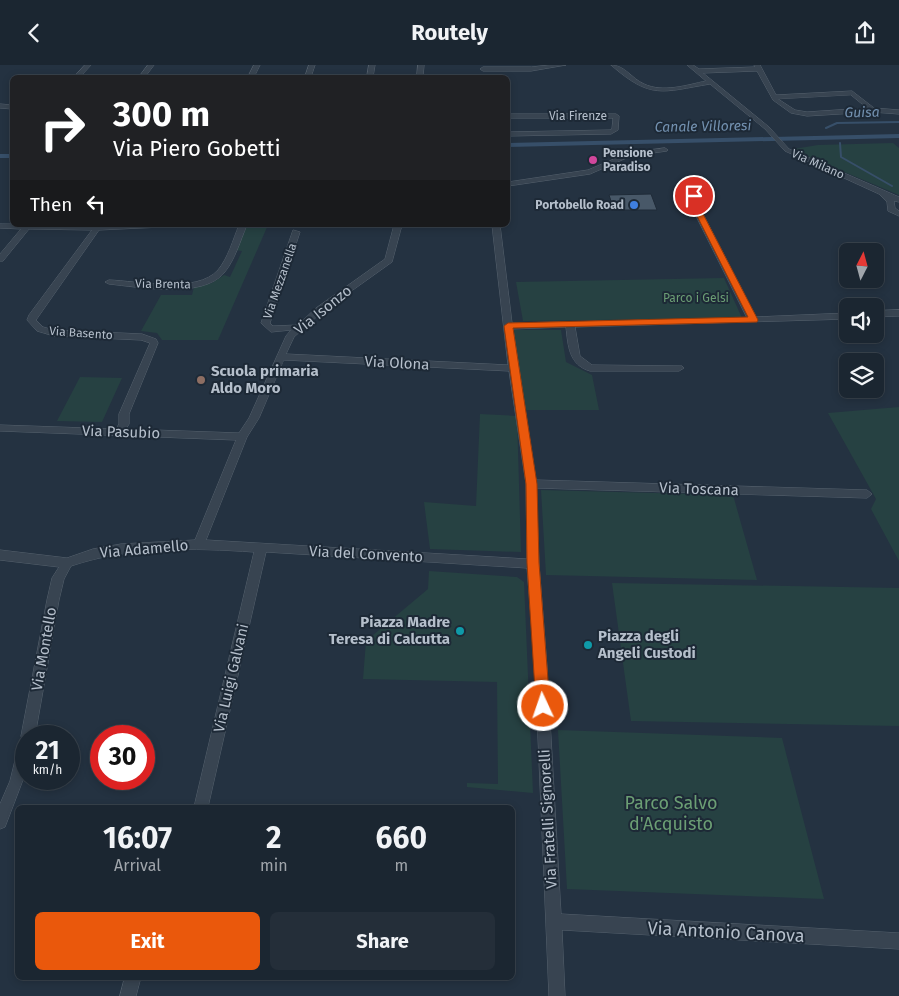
<!DOCTYPE html>
<style>
body{margin:0;font-family:"Fira Sans",sans-serif;background:#242e39;color:#f1f3f6;height:100vh;display:flex;flex-direction:column;font-size:19px;white-space:nowrap}
*{box-sizing:border-box;margin:0}
p{font-size:16px;color:#a0a5ab}
.icon{flex:none;width:28px;height:28px;fill:none;stroke:currentColor;stroke-width:2;stroke-linecap:round;stroke-linejoin:round}
.map{position:relative;flex:1;overflow:hidden}
.side{position:absolute;left:15px;top:740px;width:500px;height:175px;display:flex;flex-direction:column;background:#1b2631;border-radius:8px;box-shadow:0 2px 8px #0003,0 0 0 1px #39434d}
.side>*{flex:none}
.top-card{position:absolute;left:10px;top:10px;width:500px;height:152px;border-radius:8px;box-shadow:0 2px 8px #0003,0 0 0 1px #39434d;background:#202124;color:#fff;overflow:hidden}
.needle{width:32px;rotate:6deg}
.tools{position:absolute;left:839px;top:178px;display:grid;gap:10px}
.tools a{display:grid;place-items:center;width:45px;height:45px;border-radius:8px;background:#1b2631;box-shadow:0 2px 8px #0003,0 0 0 1px #39434d;font-size:25px}
.speed{position:absolute;left:15px;top:660px;display:flex;gap:10px;font-size:25px;font-weight:700;text-align:center}
.speed>*{display:grid;place-content:center;width:65px;height:65px;border-radius:50%;background:#1b2631;box-shadow:0 2px 8px #0003,0 0 0 1px #39434d;line-height:1}
.speed small{font-size:12px;font-weight:400}
.speed .limit{border:8px solid #d22;background:#fff;color:#111}
.pin{position:absolute;display:grid;place-items:center;width:42px;height:42px;color:#fff;margin:-21px;border:2px solid #fff;border-radius:50%;box-shadow:0 1px 5px #0007}
.me{position:absolute;width:55px;margin:-28px;rotate:357deg;stroke-linejoin:round;filter:drop-shadow(0 0 4px #0008)}
.turn{display:flex;align-items:center;gap:18px;height:105px;padding:0 20px;font-size:22px}
.turn .icon{width:65px;height:65px;stroke-width:2.5}
.turn b{display:block;font-size:35px;line-height:42px}
.then{display:flex;align-items:center;height:48px;padding:0 20px;background:#0003;gap:10px;font-size:19px}
.eta{display:flex;justify-content:space-evenly;align-items:center;height:85px;text-align:center}
.eta b{font-size:30px;font-weight:700;line-height:35px}
.button{display:flex;gap:10px;margin-top:auto;padding:10px 20px}
.button a{flex:1;height:58px;border-radius:8px;background:#ea580c;color:#fff;font-size:20px;font-weight:700;line-height:58px;text-align:center}
.button a+a{background:#242e39;color:#f1f3f6}
header{display:flex;justify-content:space-between;align-items:center;height:65px;padding:0 20px;background:#1b2631;font-size:22px;font-weight:700}
.map>svg:first-child{display:block}
.green{fill:#264142}
.lines{fill:none;stroke-linecap:round;stroke-linejoin:round}
.stream{stroke:#374f69;stroke-width:2}
.canal{fill:#374f69;fill-rule:evenodd}
.building{fill:#485868;stroke:#1f2b38}
.street-casing{stroke:#56626e;stroke-width:1}
.street{fill:#384451;fill-rule:evenodd}
.route{fill:#ea580c;stroke:#983908}
.hotel-dot{fill:#d1479c;stroke:#1d2936;stroke-width:2}
.shop-dot{fill:#3f7fe0;stroke:#1d2936;stroke-width:2}
.education-dot{fill:#8d6e63;stroke:#1d2936;stroke-width:2}
.culture-dot{fill:#0f9aa8;stroke:#1d2936;stroke-width:2}
.labels{text-anchor:middle;stroke-width:4;stroke-linejoin:round;paint-order:stroke}
.far-street-label{font-size:12px;fill:#b5bfcb;stroke:#1d2936}
.far-poi-label{font-size:12px;font-weight:bold;fill:#b5bfcb;stroke:#1d2936;text-anchor:start}
.far-park-label{font-size:12px;fill:#6b9e74;stroke:#1d2936}
.far-water-label{font-size:14px;font-style:italic;fill:#7391b0;stroke:#1d2936}
.street-label{font-size:15px;fill:#b5bfcb;stroke:#1d2936}
.poi-label{font-size:15px;font-weight:bold;fill:#b5bfcb;stroke:#1d2936;text-anchor:start}
.near-park-label{font-size:18px;fill:#6b9e74;stroke:#1d2936}
.near-street-label{font-size:18px;fill:#b5bfcb;stroke:#1d2936}
</style>
<header><svg class="icon" aria-label="back" viewBox="0 0 24 24"><path d="M15 5l-7 7 7 7"/></svg>Routely<svg class="icon" aria-label="share" viewBox="0 0 24 24"><path d="M12 15V3M7 8l5-5 5 5M5 13v7h14v-7"/></svg></header>
<div class="map">
<svg width="899" height="931" viewBox="0 0 899 931">
<rect width="100%" height="100%" fill="#243241"/>
<path class="green" d="M893,78L899,83V130L797,87L794,84L818,80Z
M247,160H268L218,275H162L157,268L141,266L161,230H192L194,222L212,218L224,210L230,212L242,186L236,185Z
M724,213L742,253L523,256L516,217Z
M514,265H561L566,297L592,310L599,345H522Z
M80,312L122,313L102,357L57,356Z
M899,342V496L871,444L876,434L828,348Z
M480,349L517,351L521,487L430,484L424,437L476,441Z
M541,425L733,430L757,515L546,510Z
M429,506L517,512L524,517L533,728L467,722V718L498,719L497,617L363,614L366,576L428,524Z
M612,518L899,523V661L631,656Z
M558,665L782,673L824,834L567,824Z"/>
<g class="lines">
<path class="stream" d="M826,63L837,58L899,57
M840,78L841,92L892,121"/>
<path class="canal" d="M899,69V73L508,82V78Z
M0,89H12V93H0Z"/>
</g>
<path class="building" d="M651,129L657,145H614L609,130Z"/>
<g class="lines">
<defs>
<path id="street" d="M85,0H91L80,12H74Z
M148,0H154L145,12H139Z
M254,0H260L254,12H248Z
M309,0H315L311,12H305Z
M369,0H375L373,12H367Z
M418,0H424L423,12H417Z
M550,0H566L531,6H483L480,4L483,2H531Z
M611,0C625,0 632,14 644,19C663,28 687,20 706,16L687,0H693L699,4L755,2L754,0H760L776,30L852,26L874,43L899,45V49L872,47L807,51L791,48L773,35L757,6L703,8L769,62L789,84L899,132V137L894,136L895,143L899,146V151L888,146L887,137L879,129L785,86L765,64L710,19C662,27 651,35 611,0ZM851,30L867,43L807,47L795,45L778,34Z
M0,39L12,40V44L0,43Z
M508,49H616L619,51L618,65L611,69L508,71V67L610,65L612,64L613,53H508Z
M665,83L668,85L667,86L631,91L590,109L508,121V117L588,105L628,88Z
M689,129L703,130L707,136L708,142L703,149L756,252L848,248V254L575,262L580,291L592,300L682,301L684,303L679,306H590C569,300 568,281 566,262L513,264L536,415L867,425L872,429L867,433L536,423L539,499L547,602L561,849L899,868V884L562,865L565,931H549L535,602L527,503L266,487L208,742H194L254,487C193,483 130,481 71,501L64,514L59,535L35,671H26V707L5,762L0,764V739L10,716L19,679L22,674L21,671L47,535L52,513L59,502L0,495V485L67,493L93,484L121,479L195,475L236,375L0,366V360L116,364L119,359V349L150,278L141,275L54,271L37,266L27,255L29,250L92,165L29,164L3,196H0V189L21,164L0,163V159L166,160L162,162L99,165L36,255L43,262L54,265L142,269L156,274L158,278L129,349V359L126,364L239,368L249,353L286,271L291,265L271,267L261,258L293,165L300,167L270,258L273,261L298,260L316,243L385,194L394,160H402L392,197L322,247L294,272L286,289L508,300L492,160H500L512,258L747,253L693,145ZM697,134L699,136L700,143ZM284,295L509,306L526,419L527,494L206,475L247,372L259,353Z
M239,160H247C240,176 235,195 224,208C202,234 139,222 109,219L105,217L109,215C137,216 197,229 218,205C228,193 233,175 239,160Z
M899,245V251L875,252V246Z
M125,912H141L136,931H120Z"/>
</defs>
<use href="#street" class="street-casing"/>
<use href="#street" class="street"/>
</g>
<path class="route" d="M694,129L698,131L695,133L701,145L758,255L757,257L513,263L537,419L539,498L550,641L548,645L543,647L538,645L536,641L527,498L526,419L504,261L508,258L748,252L688,133Z"/>
<circle class="hotel-dot" cx="593" cy="95" r="5"/>
<circle class="shop-dot" cx="634" cy="140" r="5"/>
<circle class="education-dot" cx="201" cy="315" r="5"/>
<g class="culture-dot">
<circle cx="460" cy="566" r="5"/>
<circle cx="588" cy="580" r="5"/>
</g>
<g class="labels">
<g class="far-street-label">
<text x="578" y="55">Via Firenze</text>
<text transform="translate(818 99) rotate(24)" y="4">Via Milano</text>
<text transform="translate(280 216) rotate(-71)" y="4">Via Mezzanella</text>
<text transform="translate(163 219) rotate(1)" y="4">Via Brenta</text>
<text transform="translate(81 268) rotate(4)" y="4">Via Basento</text>
</g>
<g class="far-poi-label">
<text x="603" y="92">Pensione<tspan x="603" dy="14">Paradiso</tspan></text>
<text x="624" y="144" text-anchor="end">Portobello Road</text>
</g>
<g class="far-park-label">
<text x="696" y="237">Parco i Gelsi</text>
</g>
<g class="far-water-label">
<text transform="translate(862 47) rotate(-1)" y="5">Guisa</text>
<text transform="translate(703 61) rotate(-1)" y="5">Canale Villoresi</text>
</g>
<g class="street-label">
<text transform="translate(323 245) rotate(-39)" y="5">Via Isonzo</text>
<text transform="translate(397 298) rotate(3)" y="5">Via Olona</text>
<text transform="translate(121 367) rotate(2)" y="5">Via Pasubio</text>
<text transform="translate(699 424) rotate(2)" y="5">Via Toscana</text>
<text transform="translate(144 484) rotate(-5)" y="5">Via Adamello</text>
<text transform="translate(366 489) rotate(3)" y="5">Via del Convento</text>
<text transform="translate(44 584) rotate(-80)" y="5">Via Montello</text>
<text transform="translate(231 613) rotate(-77)" y="5">Via Luigi Galvani</text>
<text transform="translate(548 754) rotate(-93)" y="5">Via Fratelli Signorelli</text>
</g>
<g class="poi-label">
<text x="211" y="311">Scuola primaria<tspan x="211" dy="17">Aldo Moro</tspan></text>
<text x="450" y="562" text-anchor="end">Piazza Madre<tspan x="450" dy="17">Teresa di Calcutta</tspan></text>
<text x="598" y="576">Piazza degli<tspan x="598" dy="17">Angeli Custodi</tspan></text>
</g>
<g class="near-park-label">
<text x="671" y="744">Parco Salvo<tspan x="671" dy="21">d'Acquisto</tspan></text>
</g>
<g class="near-street-label">
<text transform="translate(726 867) rotate(3)" y="6">Via Antonio Canova</text>
</g>
</g>
</svg>
<div class="tools">
<a><svg class="needle" viewBox="-14 -14 28 28"><path d="M0-13l5 13h-10z" fill="#e53935"/><path d="M0 13l5-13h-10z" fill="#a0a5ab"/></svg></a>
<a><svg class="icon" aria-label="sound" viewBox="0 0 24 24"><path d="M4 9h4l5-4v14l-5-4H4zM17 9q2 3 0 6"/></svg></a>
<a><svg class="icon" aria-label="layers" viewBox="0 0 24 24"><path d="M12 4l9 5-9 5-9-5zM3 14l9 5 9-5"/></svg></a>
</div>
<div class="speed"><div>21<small>km/h</small></div><div class="limit">30</div></div>
<div class="pin" style="left:694px;top:131px;background:#d93025"><svg class="icon" aria-label="arrive" viewBox="0 0 24 24"><path d="M6 21V4h12l-3 4 3 4H6"/></svg></div>
<svg class="me" style="left:543px;top:641px" viewBox="-20 -20 40 40"><circle r="17" fill="#ea580c" stroke="#fff" stroke-width="3"/><path d="M0-11L8 9 0 5-8 9z" fill="#fff"/></svg>
<div class="top-card">
<div class="turn"><svg class="icon" aria-label="right" viewBox="0 0 24 24"><path d="M7 20v-9h11M14 6l5 5-5 5"/></svg><div><b>300 m</b>Via Piero Gobetti</div></div>
<div class="then">Then<svg class="icon" aria-label="left" viewBox="0 0 24 24"><path d="M17 20v-9H6M10 6l-5 5 5 5"/></svg></div>
</div>
<section class="side">
<div class="eta">
<div><b>16:07</b><p>Arrival</p></div>
<div><b>2</b><p>min</p></div>
<div><b>660</b><p>m</p></div>
</div>
<div class="button"><a>Exit</a><a>Share</a></div>
</section>
</div>
